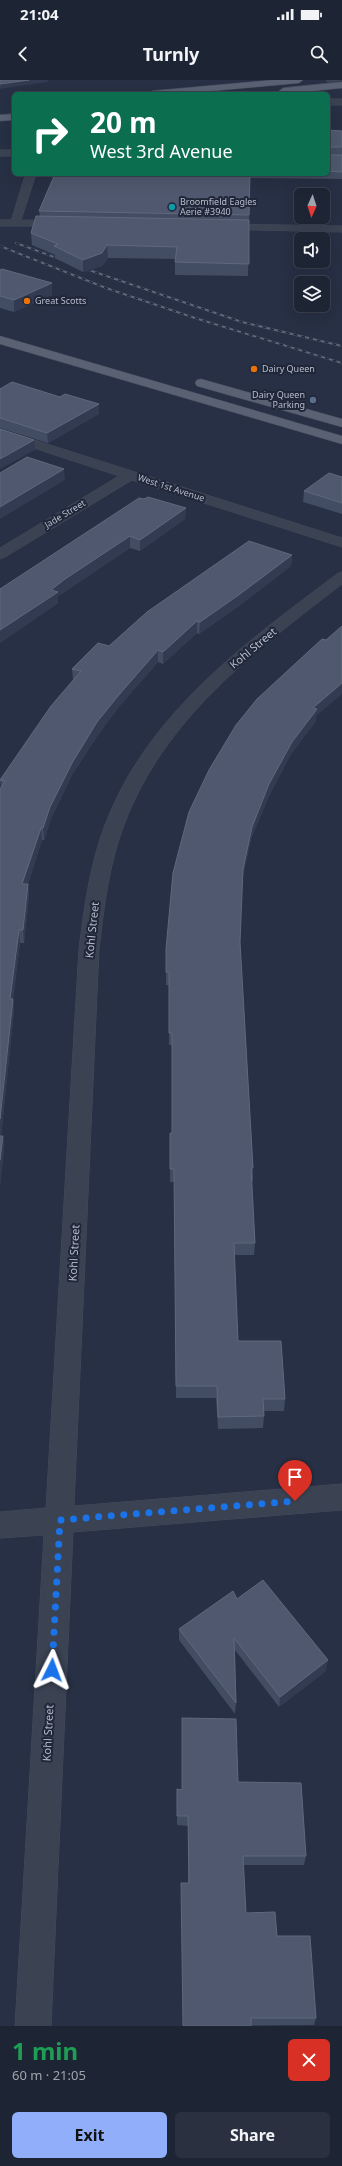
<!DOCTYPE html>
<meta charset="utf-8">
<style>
body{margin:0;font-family:"Noto Sans",sans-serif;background:#2a303f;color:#f1f3f6;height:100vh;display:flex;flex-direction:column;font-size:15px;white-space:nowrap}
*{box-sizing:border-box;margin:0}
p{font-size:13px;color:#a0a4ac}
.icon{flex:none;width:22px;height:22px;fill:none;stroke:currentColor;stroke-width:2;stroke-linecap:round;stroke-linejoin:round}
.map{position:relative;height:1946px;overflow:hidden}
.side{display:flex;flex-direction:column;background:#1d2433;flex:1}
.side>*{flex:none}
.top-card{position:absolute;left:12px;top:12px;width:318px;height:84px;border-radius:6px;box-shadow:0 4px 16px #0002,0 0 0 1px #3b414e;background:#0b6e4f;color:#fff;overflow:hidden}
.needle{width:26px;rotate:183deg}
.tools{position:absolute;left:294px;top:108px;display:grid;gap:8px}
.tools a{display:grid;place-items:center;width:36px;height:36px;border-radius:6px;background:#1d2433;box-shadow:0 4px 16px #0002,0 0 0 1px #3b414e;font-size:20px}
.pin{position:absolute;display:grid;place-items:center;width:34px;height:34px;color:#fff;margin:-41px -17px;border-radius:50% 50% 50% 0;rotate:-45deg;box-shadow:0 0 4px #0007}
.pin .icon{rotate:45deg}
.me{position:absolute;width:44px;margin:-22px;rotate:3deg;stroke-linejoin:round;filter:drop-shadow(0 0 3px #0008)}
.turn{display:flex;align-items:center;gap:14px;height:84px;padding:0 12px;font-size:18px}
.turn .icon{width:52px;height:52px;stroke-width:2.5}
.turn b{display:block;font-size:28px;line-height:34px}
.round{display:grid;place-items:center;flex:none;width:42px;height:42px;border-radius:6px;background:#2a303f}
.overview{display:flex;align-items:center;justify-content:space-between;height:68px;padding:0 12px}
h1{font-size:24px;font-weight:700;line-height:30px;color:#1e9e55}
.cta{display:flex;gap:8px;margin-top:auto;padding:8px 12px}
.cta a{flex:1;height:46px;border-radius:6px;background:#90aefa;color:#111;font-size:16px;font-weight:700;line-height:46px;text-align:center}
.cta a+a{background:#2a303f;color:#f1f3f6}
.status{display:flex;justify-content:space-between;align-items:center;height:28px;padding:0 20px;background:#1d2433;direction:ltr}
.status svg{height:11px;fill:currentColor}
header{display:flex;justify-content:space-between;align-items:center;height:52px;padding:0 12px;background:#1d2433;font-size:18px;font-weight:700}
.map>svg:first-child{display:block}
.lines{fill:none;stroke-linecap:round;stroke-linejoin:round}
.minor-casing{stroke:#454b5c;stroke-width:1}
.tertiary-casing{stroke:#454b5c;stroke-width:1}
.primary-casing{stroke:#454b5c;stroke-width:1}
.minor{fill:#3b4353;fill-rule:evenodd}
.tertiary{fill:#3b4353;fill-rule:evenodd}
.primary{fill:#596173;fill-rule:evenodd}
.rail-casing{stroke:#5d667a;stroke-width:2}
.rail{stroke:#202739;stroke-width:1.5;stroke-dasharray:4;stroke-linecap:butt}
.wall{fill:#424c62}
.shaded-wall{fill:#323b51}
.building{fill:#4f586e;stroke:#5f687c}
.route{stroke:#1a73e8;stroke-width:7;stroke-dasharray:0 12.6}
.culture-dot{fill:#0f9aa8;stroke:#202739;stroke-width:1.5}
.food-dot{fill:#e8710a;stroke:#202739;stroke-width:1.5}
.service-dot{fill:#5c6f8a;stroke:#202739;stroke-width:1.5}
.labels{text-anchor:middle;stroke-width:4;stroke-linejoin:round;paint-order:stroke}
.far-poi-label{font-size:9px;fill:#b9becd;stroke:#202739;text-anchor:start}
.far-street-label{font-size:9px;fill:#b9becd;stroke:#202739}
.street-label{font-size:11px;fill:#b9becd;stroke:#202739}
</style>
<div class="status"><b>21:04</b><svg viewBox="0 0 49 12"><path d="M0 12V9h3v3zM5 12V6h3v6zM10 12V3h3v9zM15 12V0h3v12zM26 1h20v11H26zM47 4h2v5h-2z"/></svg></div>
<header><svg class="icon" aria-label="back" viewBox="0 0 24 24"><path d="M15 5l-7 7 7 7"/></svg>Turnly<svg class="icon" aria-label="search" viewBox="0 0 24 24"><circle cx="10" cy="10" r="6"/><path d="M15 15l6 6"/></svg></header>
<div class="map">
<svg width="342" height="1946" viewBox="0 0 342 1946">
<rect width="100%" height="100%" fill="#273044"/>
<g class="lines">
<defs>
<path id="minor" d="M328,19H342V25H328Z
M0,70H14V76H0Z
M26,94H36L21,140L65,141L69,142L70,144L69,146H0V140H11Z
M219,144L342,146V152L215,149L214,147L215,145Z
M0,349L342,458V467L132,400L5,477L0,479V468L119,396L0,357Z
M342,492V504C255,571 164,638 124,745C109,784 104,827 99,869L74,1426L342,1404V1430L73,1452L51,1946H15L44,1455L0,1458V1432L46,1428L79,869C84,828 90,784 105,745C147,634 245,563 337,494Z"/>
<path id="tertiary" d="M327,0L342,1V7L328,2Z"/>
<path id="primary" d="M273,0H303L299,3L179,14H148L152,11Z
M342,2V8L283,14L279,11L283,8Z
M14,34V40L0,41V35Z
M0,256L342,356V364L0,264Z
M201,299L342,339V347L197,306L195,303L197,300Z"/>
</defs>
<use href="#minor" class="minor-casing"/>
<use href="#tertiary" class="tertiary-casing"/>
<use href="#primary" class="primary-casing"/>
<use href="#minor" class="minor"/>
<use href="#tertiary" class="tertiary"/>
<use href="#primary" class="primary"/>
<defs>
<path id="rail" d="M16,163L65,181
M0,166L106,208L195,238L342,283
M80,187L242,242L342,266"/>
</defs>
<use href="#rail" class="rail-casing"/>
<use href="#rail" class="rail"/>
</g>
<path class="wall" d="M328,50L342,51V75H328Z
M328,75H342V99L250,98L248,196L175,195V179L108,178L102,186L83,192L55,178V175L32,165L31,153L40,136L39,131L55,94H328Z
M0,190L52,215L14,232L0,228Z
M0,309L60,317L99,334L48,363L0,348Z
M342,397V434L303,422L304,411Z
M144,419L186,428L185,439L140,471L130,468L66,511L58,516V523L0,563Z
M292,475L291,486L239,526L199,554L197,553L163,584L158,582L118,628L98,655L72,695L51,739L44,760H42L28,804L29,817L24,863H20L13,919L14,931L1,1056H3L4,1069L0,1105L1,707L0,700L73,600L72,589L109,566Z
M316,636V641L291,674L269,716L251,759L242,801L240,862L253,1088V1101H251L255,1163L254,1175H234L238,1261L285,1319L284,1331H264V1336L263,1348L218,1349L216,1318H176L174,1102H170V1065L172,1053V965H169V905H166V881L173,793Z
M237,1519L326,1591L279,1627L235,1570L236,1623L235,1634L179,1560V1549Z
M238,1702L306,1776L304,1785H243L246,1833L277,1856L316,1938L314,1945L183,1946L188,1803V1746L177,1745V1709L182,1710Z"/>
<path class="shaded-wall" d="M29,0H48V2L0,9V4Z
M107,165L108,178L102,186L83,192V180Z
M52,203V215L14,232V220Z
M99,324V334L48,363L47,353Z
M34,360L35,370L0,389V379Z
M64,389L65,400L0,439V427Z
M186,428L185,439L140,471V460Z
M130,456V468L66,511L58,516V523L0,563V550L65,499Z
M292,475L291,486L239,526L199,554L200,542Z
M197,541V553L163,584V572Z
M158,570V582L118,628L98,655L72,695L51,739L44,760L43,748L50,727L72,683L97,642L118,616Z
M342,603V614L316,636V641L291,674L269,716L251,759L242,801L243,789L252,747L269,704L292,662L313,628Z
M41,748L42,760L24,817L22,804Z
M28,804L29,817L24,863L23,850Z
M19,850L20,863L11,931L10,919Z
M13,919L14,931L0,1065V1039Z
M3,1056L4,1069L0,1105V1080Z
M328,1580L326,1591L279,1627L280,1617Z"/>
<path class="building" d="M0,0H29L0,4Z
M328,50L342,51V67H328Z
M328,75H342V92L328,91Z
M55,94H250L249,135L39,131Z
M36,136L249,140V184L175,182L177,167L107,165L102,173L83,180L54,166L58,164L31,153Z
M2,189L52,203L14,220L0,216V190Z
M12,302L60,317L65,314L99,324L47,353L0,338V309Z
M0,349L34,360L0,379Z
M27,377L64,389L0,427V393Z
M329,393L342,397V423L304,411Z
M148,417L186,428L140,460L130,456L65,499L51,510L58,512L0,550V509L139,418L144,419Z
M249,461L292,475L240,514L200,542L197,541L163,572L158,570L118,616L97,642L72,683L50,727L43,748H41L22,804H28L23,850H19L10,919H13L0,1039V709L5,701L0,700L51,626L81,591L72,589L98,563L109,566L147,532Z
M342,546V603L313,628L317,629L292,662L269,704L252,747L243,789L240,862L253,1088H251L255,1163H234L238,1261H281L285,1319H263L264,1336L218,1337L217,1306H176L174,1089H170V1053H172V953H169V892H166V869L173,793L189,732L209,690L236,645L257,619L322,559L326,560Z
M0,1056H3L0,1080Z
M263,1500L328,1580L280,1617L234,1558L236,1623L179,1549L233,1511L237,1519Z
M182,1638L236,1639L238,1702L301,1703L306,1776H243L246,1833L275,1832L277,1856H310L316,1938H251V1946H183L181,1803H189L188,1736H177V1709L182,1710Z"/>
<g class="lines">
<path class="route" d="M52,1590L60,1440L295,1421"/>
</g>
<circle class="culture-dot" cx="172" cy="127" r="4"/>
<g class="food-dot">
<circle cx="27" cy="221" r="4"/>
<circle cx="254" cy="289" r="4"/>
</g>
<circle class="service-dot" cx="313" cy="320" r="4"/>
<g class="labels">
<g class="far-poi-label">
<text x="180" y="125">Broomfield Eagles<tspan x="180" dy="10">Aerie #3940</tspan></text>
<text x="35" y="224">Great Scotts</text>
<text x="262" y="292">Dairy Queen</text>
<text x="305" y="318" text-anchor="end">Dairy Queen<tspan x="305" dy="10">Parking</tspan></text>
</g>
<g class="far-street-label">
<text transform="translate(171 408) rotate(18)" y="3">West 1st Avenue</text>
<text transform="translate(65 434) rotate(-31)" y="3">Jade Street</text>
</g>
<g class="street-label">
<text transform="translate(253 568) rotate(-40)" y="4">Kohl Street</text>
<text transform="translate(92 850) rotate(-84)" y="4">Kohl Street</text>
<text transform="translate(74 1173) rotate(-87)" y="4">Kohl Street</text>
<text transform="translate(48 1653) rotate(-87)" y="4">Kohl Street</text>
</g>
</g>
</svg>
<div class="tools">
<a><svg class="needle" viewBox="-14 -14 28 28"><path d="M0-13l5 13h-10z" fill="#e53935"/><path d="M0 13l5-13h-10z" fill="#a0a4ac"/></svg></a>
<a><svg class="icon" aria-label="sound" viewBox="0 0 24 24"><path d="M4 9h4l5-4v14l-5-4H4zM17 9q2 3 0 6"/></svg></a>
<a><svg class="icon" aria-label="layers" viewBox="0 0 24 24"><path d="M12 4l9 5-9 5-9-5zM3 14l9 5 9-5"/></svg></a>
</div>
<div class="pin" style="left:295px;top:1421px;background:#d93025"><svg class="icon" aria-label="arrive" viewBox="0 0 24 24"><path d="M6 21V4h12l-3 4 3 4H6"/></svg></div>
<svg class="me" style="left:52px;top:1590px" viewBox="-20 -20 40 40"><path d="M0-17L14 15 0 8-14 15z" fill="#1a73e8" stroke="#fff" stroke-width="4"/></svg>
<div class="top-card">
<div class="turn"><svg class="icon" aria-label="right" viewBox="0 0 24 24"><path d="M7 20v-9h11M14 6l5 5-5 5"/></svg><div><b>20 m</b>West 3rd Avenue</div></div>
</div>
</div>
<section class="side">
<div class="overview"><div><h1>1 min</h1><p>60 m · 21:05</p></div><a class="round" style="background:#d93025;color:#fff"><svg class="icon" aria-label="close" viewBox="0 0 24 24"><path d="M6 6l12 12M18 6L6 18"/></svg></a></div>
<div class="cta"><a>Exit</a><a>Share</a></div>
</section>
